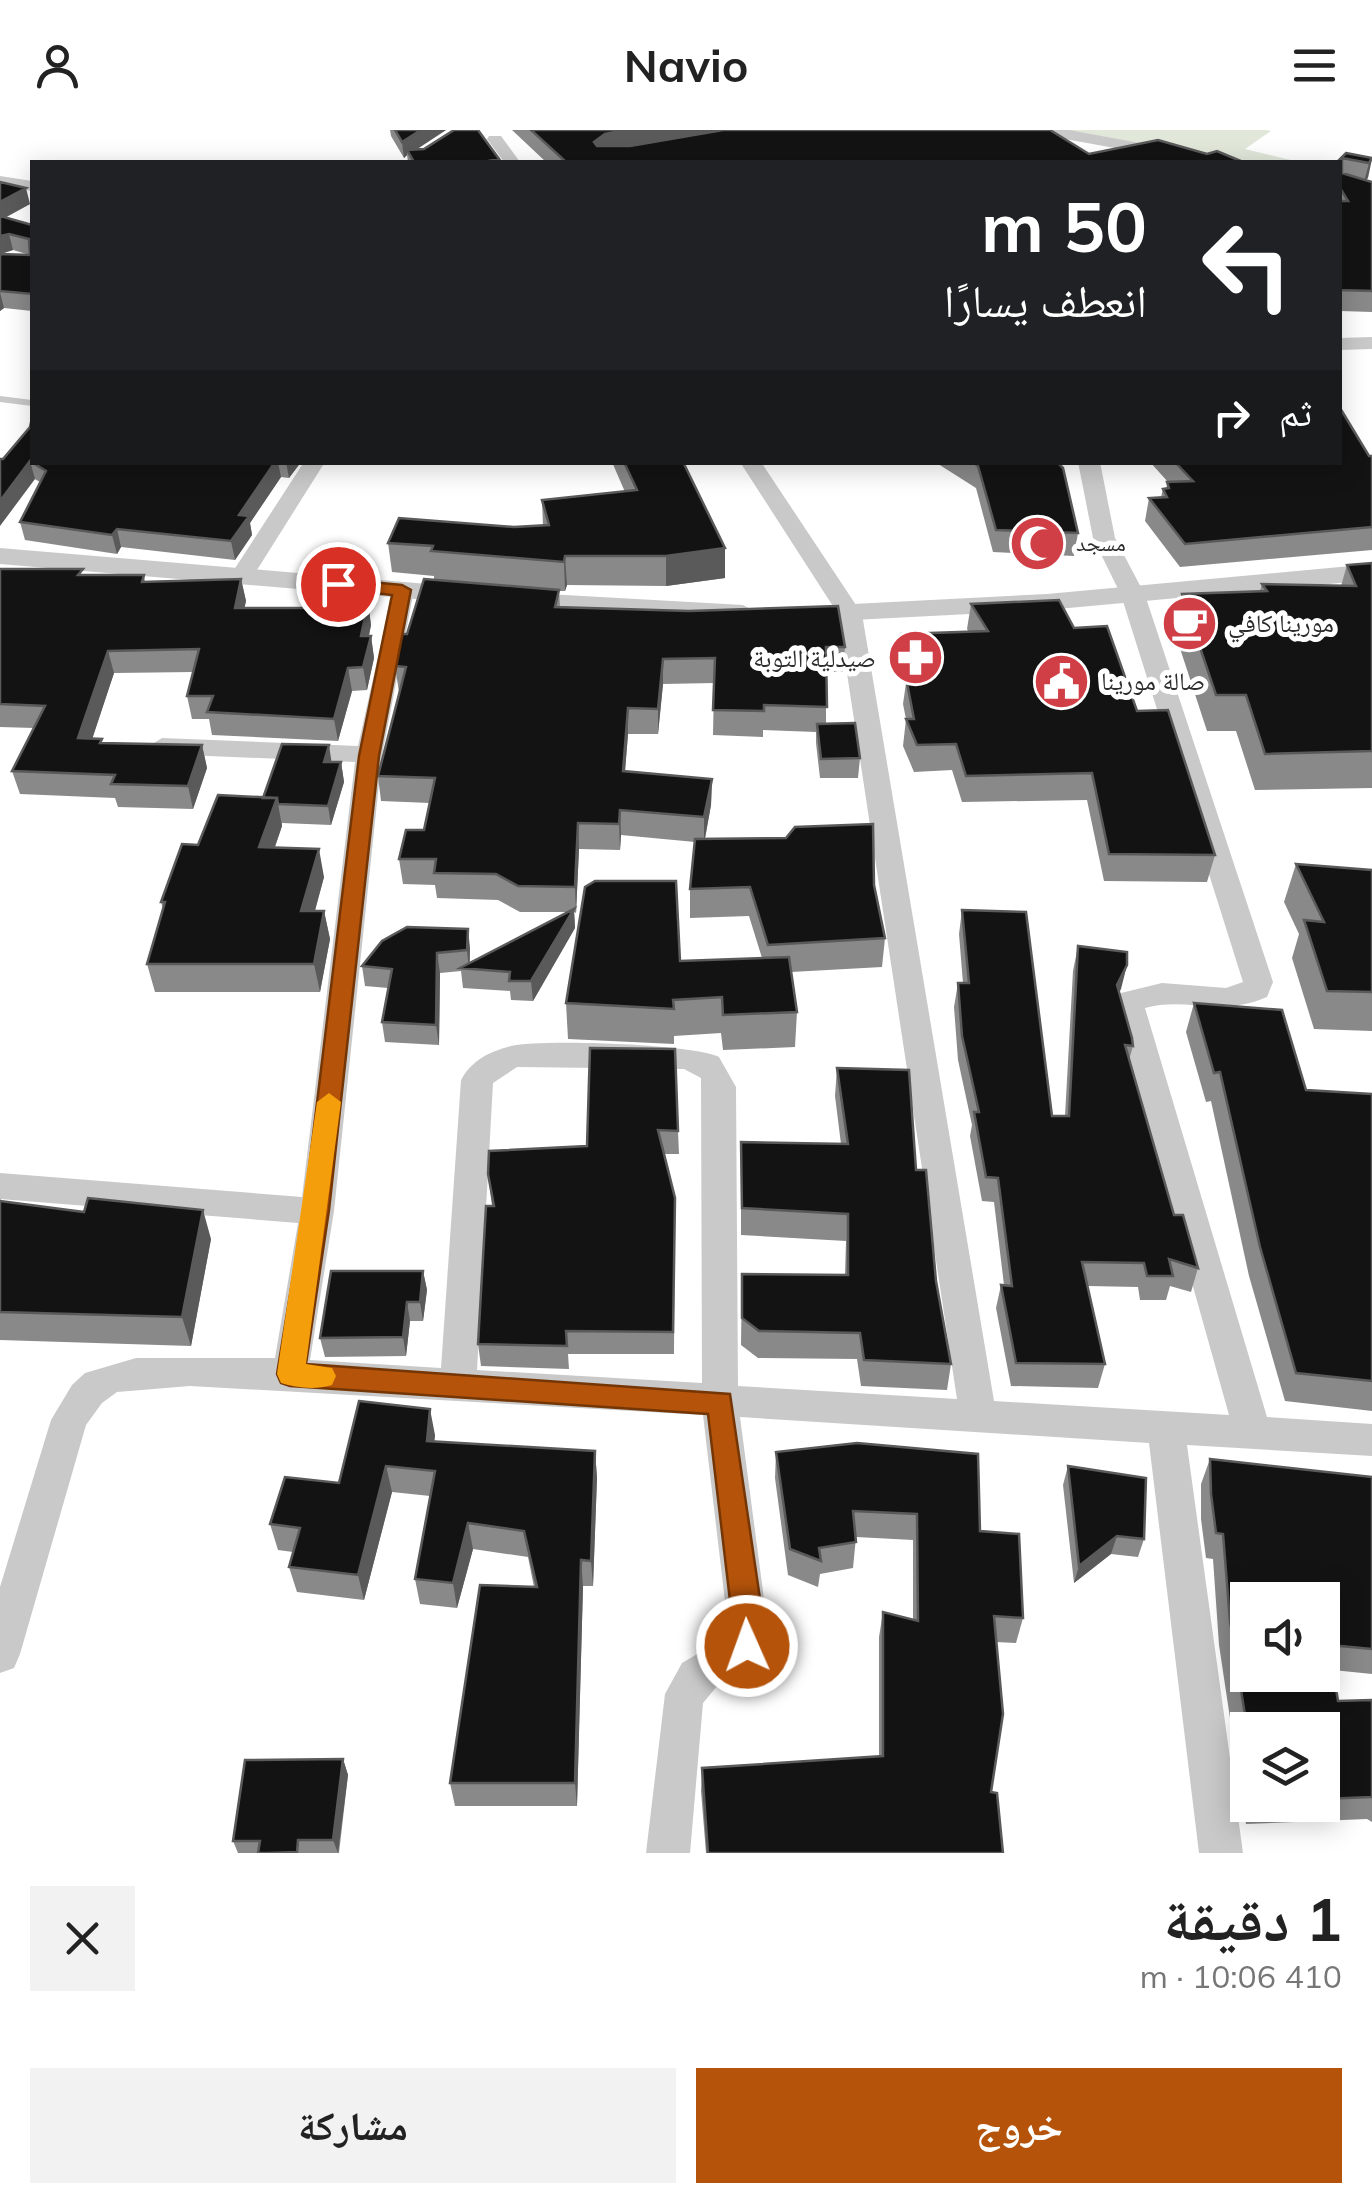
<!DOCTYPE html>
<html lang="ar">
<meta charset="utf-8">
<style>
body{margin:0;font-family:Mulish,"Noto Naskh Arabic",sans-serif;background:#f2f2f2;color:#222;direction:rtl;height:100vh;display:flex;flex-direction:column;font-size:38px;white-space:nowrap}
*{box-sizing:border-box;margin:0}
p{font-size:32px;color:#767676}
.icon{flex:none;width:55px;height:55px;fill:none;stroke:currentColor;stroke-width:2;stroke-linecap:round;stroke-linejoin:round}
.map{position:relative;height:1723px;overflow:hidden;direction:ltr}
.drawer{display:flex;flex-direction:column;background:#fff;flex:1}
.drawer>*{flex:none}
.guide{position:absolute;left:30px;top:30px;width:1312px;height:305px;border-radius:0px;box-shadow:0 5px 25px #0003;direction:rtl;background:#202124;color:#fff;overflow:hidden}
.tools{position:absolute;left:1230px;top:1452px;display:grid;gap:20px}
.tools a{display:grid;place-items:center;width:110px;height:110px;border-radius:0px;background:#fff;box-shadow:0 5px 25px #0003;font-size:50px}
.pin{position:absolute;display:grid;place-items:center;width:85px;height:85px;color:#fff;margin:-42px;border:5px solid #fff;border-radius:50%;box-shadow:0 2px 10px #0007}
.me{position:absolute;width:110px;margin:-55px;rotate:358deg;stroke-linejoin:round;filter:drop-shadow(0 0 8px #0008)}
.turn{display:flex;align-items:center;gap:35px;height:210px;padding:0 30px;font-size:45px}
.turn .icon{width:130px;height:130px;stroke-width:2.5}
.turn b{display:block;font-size:70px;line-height:85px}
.then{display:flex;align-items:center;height:95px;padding:0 30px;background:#0003;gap:20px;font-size:38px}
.round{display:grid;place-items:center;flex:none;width:105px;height:105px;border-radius:0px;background:#f2f2f2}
.headline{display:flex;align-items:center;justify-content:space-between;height:170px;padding:0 30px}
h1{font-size:60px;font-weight:700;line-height:75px}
.primary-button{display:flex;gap:20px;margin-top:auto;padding:20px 30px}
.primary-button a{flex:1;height:115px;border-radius:0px;background:#b45309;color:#fff;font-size:40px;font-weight:700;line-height:115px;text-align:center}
.primary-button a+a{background:#f2f2f2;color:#222}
header{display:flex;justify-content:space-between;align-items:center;height:130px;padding:0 30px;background:#fff;font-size:45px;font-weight:700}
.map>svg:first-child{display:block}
.green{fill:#e1e8da}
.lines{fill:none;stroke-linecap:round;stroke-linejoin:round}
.service{fill:#c9c9c9;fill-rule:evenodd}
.minor{fill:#c9c9c9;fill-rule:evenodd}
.tertiary{fill:#c9c9c9;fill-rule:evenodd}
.wall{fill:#898989;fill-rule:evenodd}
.shaded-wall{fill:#5a5a5a}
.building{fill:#131313;stroke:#5a5a5a;stroke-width:2.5;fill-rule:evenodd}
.route{fill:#b45309;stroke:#753606;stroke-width:2.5}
.slow{fill:#f59e0b}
.labels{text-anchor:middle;stroke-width:10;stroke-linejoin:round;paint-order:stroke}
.far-poi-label{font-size:22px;fill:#2c2c2c;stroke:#fff;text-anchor:start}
.poi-label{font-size:25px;fill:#2c2c2c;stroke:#fff;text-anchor:start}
</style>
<header><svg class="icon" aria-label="menu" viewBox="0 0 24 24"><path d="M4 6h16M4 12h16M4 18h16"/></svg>Navio<svg class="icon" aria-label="person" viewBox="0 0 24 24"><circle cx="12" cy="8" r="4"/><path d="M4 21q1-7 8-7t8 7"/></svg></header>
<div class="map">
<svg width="1372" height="1723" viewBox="0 0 1372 1723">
<rect width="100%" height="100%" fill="#fff"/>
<path class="green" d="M1065,0H1267L1271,1L1245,19L1299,32H1243Z"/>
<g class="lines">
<path class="service" d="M0,266L32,270V276L0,272Z"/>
<path class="minor" d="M1035,0H1069L1216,27L1224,32H1192L1043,5Z
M489,6H501L520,32H504L487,9Z
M0,46L32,51V61L0,56Z
M1372,207V219L1340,220V208Z
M304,332H325L250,451H234L230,446Z
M740,332H761L862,484L994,1271L1229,1285L1115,878L1121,863L1162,853L1226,858L1243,852L1121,465L1093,408L1078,332H1100L1115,408L1145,465L1273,852L1267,867C1219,888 1187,866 1145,878L1267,1287L1372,1294V1326L1187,1315L1243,1723H1199L1149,1313L740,1287L769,1507L755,1536L718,1555L703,1573L690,1723H646L665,1564L682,1533L729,1505L703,1285L190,1256L117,1262L102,1273L86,1295L20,1524L14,1538L0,1543V1457L51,1290L72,1255L85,1243L136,1228H275L298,1093L0,1069V1043L302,1067L355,632L162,624L149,616L162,608L358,616L394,455L402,453L414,460L382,625L334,1081L310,1230L441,1238L461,950C472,930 489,922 511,916C541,909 693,914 719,927L736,957L738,1256L957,1269L838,484ZM517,937L684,939L701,948L702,1253L477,1240L493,953Z"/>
<path class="tertiary" d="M0,418L547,464L743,475L757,483L743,491L547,480L0,434Z
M1372,434V450L1047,480L795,493L781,485L795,477L1047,464Z"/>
</g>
<path class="wall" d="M390,0H446L416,20L499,32H408L407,25L404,28L391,6Z
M512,0H1050L1089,24H1207L1243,32H546Z
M1346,23L1372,28L1366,49L1372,52V182L1340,181V32Z
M0,52L30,74L5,88L32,95V181L4,178L0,181ZM13,120L30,125L1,124Z
M1372,326V420L1180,437L1145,391L1149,368L1161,367L1163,359H1166L1168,352L1150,332H1340Z
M0,329L32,332H301L289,348L281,347L250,393L252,405L235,430L121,417L117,424L25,410L20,392L40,352Z
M612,332H683L725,418V448L666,456L567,455L565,461H559L560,477L845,517L843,542H826V593L860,628L858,648H820L816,613V602L763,600V607L713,605L714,553L663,554L658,604H628L625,641L712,649L711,675L705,709L874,755L885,808L882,837L791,842L797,882L795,917L723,920L721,903L674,906V914L568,909L566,873L680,831L762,828L749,786L690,788V759L695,712L621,705L620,720L579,719L576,783L574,782L575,798L533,871L511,870L510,861L463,858L461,841L440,843L439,915L385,912L382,892L388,858L365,856L362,836L470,818V834L567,782H520L498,770L437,768L435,755L403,754L399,729L424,700L430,673L381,671L378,646L399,562L395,536L407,504L434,450V446L392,442L388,413L514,397L543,396L542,370L625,362Z
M935,332H1065L1059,334L1078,403L1074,426L993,422L976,358Z
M1372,433V658L1255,660L1236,601H1207L1174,500L1182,464L1260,461L1262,454L1341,456L1347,435Z
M0,439L84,445H144L145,452L241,449L246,471L244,478H318L368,473L371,495L369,506H371L374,528L367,560L352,561L338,611L212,605L209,589H192L187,566L193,542L114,543L92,608L103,613L202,615L207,638L193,679L118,677L115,668L20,664L12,641L34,598L0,597Z
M971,474L1074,498L1137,581L1215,725L1207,752L1104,751L1087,670L962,672L952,640L914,642L903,616L906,589L903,574L906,553L900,530L902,504L969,502L967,499Z
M331,632H341L344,652L331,695L282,693V696L275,717L324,747L315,781H324L330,809L320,862H155L147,834L163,779L161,772L263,668Z
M1296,734L1372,740V901L1314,899L1292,828L1299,804L1284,772Z
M962,780L1052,986H1065L1073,841L1078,816L1127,835L1119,863L1133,916L1129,930L1174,1085L1198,1138L1191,1162L1170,1156L1166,1170H1140L1138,1157L1088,1156L1105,1234L1098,1258L1011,1256L996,1178L1001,1155H1004L994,1072L982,1071L970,1006L972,995L958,930L954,877L958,853H963L959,804Z
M1194,873L1306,960L1372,964V1281L1285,1271L1249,1146L1211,971L1206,972L1186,902Z
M590,918L678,1001L679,1024H664L675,1068L674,1224H568L569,1239L481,1236L478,1214L492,1076L488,1044L587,1016Z
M837,938L916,1040L951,1234L947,1260L861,1256L857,1229L758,1228L741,1215L742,1144L845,1145L846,1111L741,1105V1012L841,1014L835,966Z
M0,1068L1,1071L211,1109L191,1216L0,1210Z
M423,1141L427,1160L423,1191H410L406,1226L325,1227L320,1208Z
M435,1305L434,1311L595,1321L597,1348L593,1456H583L577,1676H455L450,1653L534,1457L528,1427L473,1419L457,1478L420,1474L415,1449L430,1366L392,1362L364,1470L297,1462L289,1437L293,1422L278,1420L270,1394L339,1353Z
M776,1322L980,1401L1023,1488L1016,1513L996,1512L991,1662L1003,1723H706L701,1661L702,1638L879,1626V1507L883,1482L913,1490V1410L856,1407L853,1438L820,1444L818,1457L788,1445L775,1348Z
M1210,1329L1372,1347V1544L1333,1540L1338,1571L1372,1570V1692L1367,1689L1246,1694L1219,1515L1213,1429L1206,1428L1201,1389V1354ZM1248,1600H1322V1675H1248Z
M1068,1336L1144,1409L1138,1427L1111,1424L1074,1453L1063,1355Z
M343,1629L348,1645L339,1723H238L233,1711Z"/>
<path class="shaded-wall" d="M421,0H446L409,24L407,20V25L404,28L402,12Z
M627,0H733L605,23L594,12L605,4Z
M1372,29L1368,48L1364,52L1369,33Z
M26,58L30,74L0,90V72Z
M9,104L13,120L0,124V106Z
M0,162L4,178L0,181Z
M30,331L35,349L0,396V371Z
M275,332H278L281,347L250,393L252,405L235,430L231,411L239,385Z
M286,332H301L289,348Z
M117,399L121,417L117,424L112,405Z
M725,418V448L666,456V426Z
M565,426L567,455L565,461L564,432Z
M241,449L246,471L240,500L235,478Z
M368,473L371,495L364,528L361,506Z
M371,506L374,528L367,560L363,537Z
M108,521L114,543L85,631L78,608Z
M663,529V554L658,604V579Z
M348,538L352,561L338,611L334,589Z
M628,578V604L623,666V641Z
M202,615L207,638L193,679L188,656Z
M329,615L332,635L324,632Z
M341,632L344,652L331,695L328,676Z
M712,649L711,675L704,713V687Z
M277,668L282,696L265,745L259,717Z
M620,680L621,705L620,720L619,694Z
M578,693L579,719L576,783L575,757Z
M319,719L324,747L307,809L301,781Z
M574,779L575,798L533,871L531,851Z
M324,781L330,809L320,862L314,834Z
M468,799L470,818L469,840L467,820Z
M437,823L440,843L439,915L436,895Z
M1127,835L1121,859L1111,879L1117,855Z
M203,1080L211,1109L191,1216L182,1187Z
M423,1141L427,1160L423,1191L420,1172Z
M407,1172L410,1191L406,1226L403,1207Z
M430,1279L435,1305L432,1337L427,1311Z
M595,1321L597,1348L593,1456L591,1431Z
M386,1336L392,1362L364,1470L358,1445Z
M468,1393L473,1419L457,1478L453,1453Z
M1117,1406L1111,1424L1074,1453L1079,1436Z
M581,1430L583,1456L577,1676L575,1653Z
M343,1629L348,1645L338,1723L333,1710Z"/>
<path class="building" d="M395,0H421L402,12Z
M454,0H478L499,29L488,31L490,32H414L407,20L424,19Z
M531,0H627L605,4L594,12L597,16H630L723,0H1050L1089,24L1158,10L1207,24L1217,21L1243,32H566Z
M1346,23L1372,28L1369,33L1342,28V43L1372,52V161L1340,160V71H1348L1340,58V32H1337Z
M0,52L26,58L0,72Z
M0,86L32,95V164L0,161V124L30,125L29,109L9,104L0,106Z
M1340,278L1369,326H1372V397L1185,414L1149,368L1167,367L1163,359L1169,358L1167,352L1193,351L1175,332H1340Z
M32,288V332H275L239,385L249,386L231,411L117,399L112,405L20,392L46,341L30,331L0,371V329H3L30,297Z
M624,332H683L725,418L666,426H565L564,432L431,421L433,416L388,413L399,388L514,397L549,395L542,370L637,360Z
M973,332H1057L1063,338L1078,403L996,400L978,336Z
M1372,433V621L1265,624L1246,565H1216L1182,464L1267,461L1262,454L1356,456L1347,435Z
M0,439H83L78,445H144L142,452L241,449L235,478H318L320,473H368L361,506H371L363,537L348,538L334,589L207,582L213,566H187L199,519L108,521L78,608L102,609L100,613L202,615L188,656L111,654L115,645L12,641L45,576L0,574Z
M424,449L559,460L555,477L689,481L838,476L845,517H826L827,577L764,575V581L713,580L715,528L663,529L658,579L628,578L623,641L712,649L704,687L620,680L619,694L578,693L575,757L518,756L496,744L434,743L436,729H399L406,700H424L435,648L378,646L406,537L395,536L401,504H407Z
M1059,470L1074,498L1107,496L1137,581L1168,580L1215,725L1109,724L1092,643L966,646L956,614L917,615L906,589H914L906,548H914L902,504L988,501L971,474Z
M855,593L860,628L821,629L817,594Z
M282,614L329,615L324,632H341L328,676L278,674L277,668H263Z
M218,665L277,668L259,717L319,719L301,781H324L314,834H147L165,772H161L182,714L198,715Z
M873,694L874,755L885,808L768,815L750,757L690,759L695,709L786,708L795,697Z
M1296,734L1372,740V862L1327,861L1304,790L1324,792Z
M595,751H676L680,831L789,827L797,882L723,885L722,867L673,870L674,879L566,873L585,757Z
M574,779L531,851H509L510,842L460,838Z
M962,780L1026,782L1052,986H1069L1078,816L1127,822V835L1117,855L1132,908L1133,916L1125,915L1174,1085H1183L1198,1138L1169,1129L1173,1146H1147L1144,1133L1082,1132L1105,1234L1016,1233L1001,1155L1012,1156L998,1048L986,1047L974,982H979L962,906L958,853H969Z
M407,797L468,799L467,820L437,823L436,895L382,892L392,839L362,836L382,811Z
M1194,873L1282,880L1306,960L1372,964V1251L1296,1243L1260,1117L1220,942L1214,943Z
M590,918L675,919L678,1001L658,1000L675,1068L673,1202L566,1201L567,1216L478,1214L486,1076H494L488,1044L489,1021L587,1016Z
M837,938L909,940L916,1040H926L936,1151L951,1234L864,1230L860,1203L759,1201L742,1188V1144L848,1145V1084L742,1078L741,1012L848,1014Z
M88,1068L203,1080L182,1187L0,1182V1071L84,1082Z
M331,1141H423L420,1172H407L403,1207L320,1208Z
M359,1271L430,1279L427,1311L595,1321L591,1431L581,1430L575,1653H450L480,1455L537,1457L524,1401L468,1393L453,1453L415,1449L435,1341L386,1336L358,1445L289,1437L300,1398L270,1394L285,1347L339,1353Z
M857,1313L978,1324L980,1401L1019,1404L1023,1488L994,1486L1003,1584L991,1662L997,1663L1003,1723H708L702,1638L883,1626V1482L918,1491L917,1384L853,1381L856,1412L819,1418L821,1431L790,1419L776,1322Z
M1210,1329L1372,1347V1519L1329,1515L1338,1571L1372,1570V1667L1322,1669V1600H1248V1604L1230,1491L1223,1404L1216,1403L1211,1364ZM1248,1470H1322V1545H1248Z
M1068,1336L1146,1348L1144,1409L1117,1406L1079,1436Z
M343,1629L333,1710H298L297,1722L267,1723H258L260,1711H233L245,1630Z"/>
<path class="route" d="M338,449L402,455L411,460L379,626L329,1080L306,1234L730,1264L764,1496L758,1526L747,1531L736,1526L732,1516L733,1496L708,1284L290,1256L281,1253L277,1244L304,1080L359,626L392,465L332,458L329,454Z"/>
<path class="slow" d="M329,963L341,972L306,1234L332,1238L336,1246L332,1255C316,1260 296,1258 281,1253L277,1244L317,972Z"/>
<defs>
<symbol id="mosque-disc" viewBox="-11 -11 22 22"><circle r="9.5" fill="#d13f46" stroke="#fff"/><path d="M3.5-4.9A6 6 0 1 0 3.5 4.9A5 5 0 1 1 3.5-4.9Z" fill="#fff"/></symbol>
<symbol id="cafe-disc" viewBox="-11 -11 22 22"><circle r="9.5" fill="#d13f46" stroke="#fff"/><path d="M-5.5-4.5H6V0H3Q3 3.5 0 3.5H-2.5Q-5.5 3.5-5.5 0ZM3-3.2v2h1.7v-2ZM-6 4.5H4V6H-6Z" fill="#fff"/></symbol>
<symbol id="pharmacy-disc" viewBox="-11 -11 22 22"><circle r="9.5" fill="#d13f46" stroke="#fff"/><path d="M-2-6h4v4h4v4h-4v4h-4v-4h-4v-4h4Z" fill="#fff"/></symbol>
<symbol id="civic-disc" viewBox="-11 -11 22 22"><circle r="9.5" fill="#d13f46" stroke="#fff"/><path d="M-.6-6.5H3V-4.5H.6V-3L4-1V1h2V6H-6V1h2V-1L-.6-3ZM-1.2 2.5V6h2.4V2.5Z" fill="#fff"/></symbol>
</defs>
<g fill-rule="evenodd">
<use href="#mosque-disc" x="1006" y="382" width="63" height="63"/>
<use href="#cafe-disc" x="1158" y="462" width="63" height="63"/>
<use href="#pharmacy-disc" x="884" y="496" width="63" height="63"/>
<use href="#civic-disc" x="1030" y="520" width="63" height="63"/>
</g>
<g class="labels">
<g class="far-poi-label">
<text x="1076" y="421">مسجد</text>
</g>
<g class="poi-label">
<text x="1228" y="502">مورينا كافي</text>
<text x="876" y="537" text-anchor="end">صيدلية التوبة</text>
<text x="1101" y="560">صالة مورينا</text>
</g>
</g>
</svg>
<div class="tools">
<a><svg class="icon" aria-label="sound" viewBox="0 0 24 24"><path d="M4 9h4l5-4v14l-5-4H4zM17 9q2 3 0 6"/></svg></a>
<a><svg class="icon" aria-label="layers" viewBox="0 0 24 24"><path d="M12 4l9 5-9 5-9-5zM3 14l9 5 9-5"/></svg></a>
</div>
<div class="pin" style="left:338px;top:454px;background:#d93025"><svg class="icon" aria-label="arrive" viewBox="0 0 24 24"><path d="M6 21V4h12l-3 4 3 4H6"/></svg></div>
<svg class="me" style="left:747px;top:1516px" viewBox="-20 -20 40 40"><circle r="17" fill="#b45309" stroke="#fff" stroke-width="3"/><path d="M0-11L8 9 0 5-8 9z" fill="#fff"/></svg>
<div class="guide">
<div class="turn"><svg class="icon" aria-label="left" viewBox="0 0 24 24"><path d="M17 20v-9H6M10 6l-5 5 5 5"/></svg><div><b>50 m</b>انعطف يسارًا</div></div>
<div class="then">ثم<svg class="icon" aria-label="right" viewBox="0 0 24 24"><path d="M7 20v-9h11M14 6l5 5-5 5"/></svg></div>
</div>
</div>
<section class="drawer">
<div class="headline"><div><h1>1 دقيقة</h1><p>410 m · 10:06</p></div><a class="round"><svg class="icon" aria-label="close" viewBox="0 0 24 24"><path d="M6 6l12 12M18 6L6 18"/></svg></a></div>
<div class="primary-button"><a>خروج</a><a>مشاركة</a></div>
</section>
